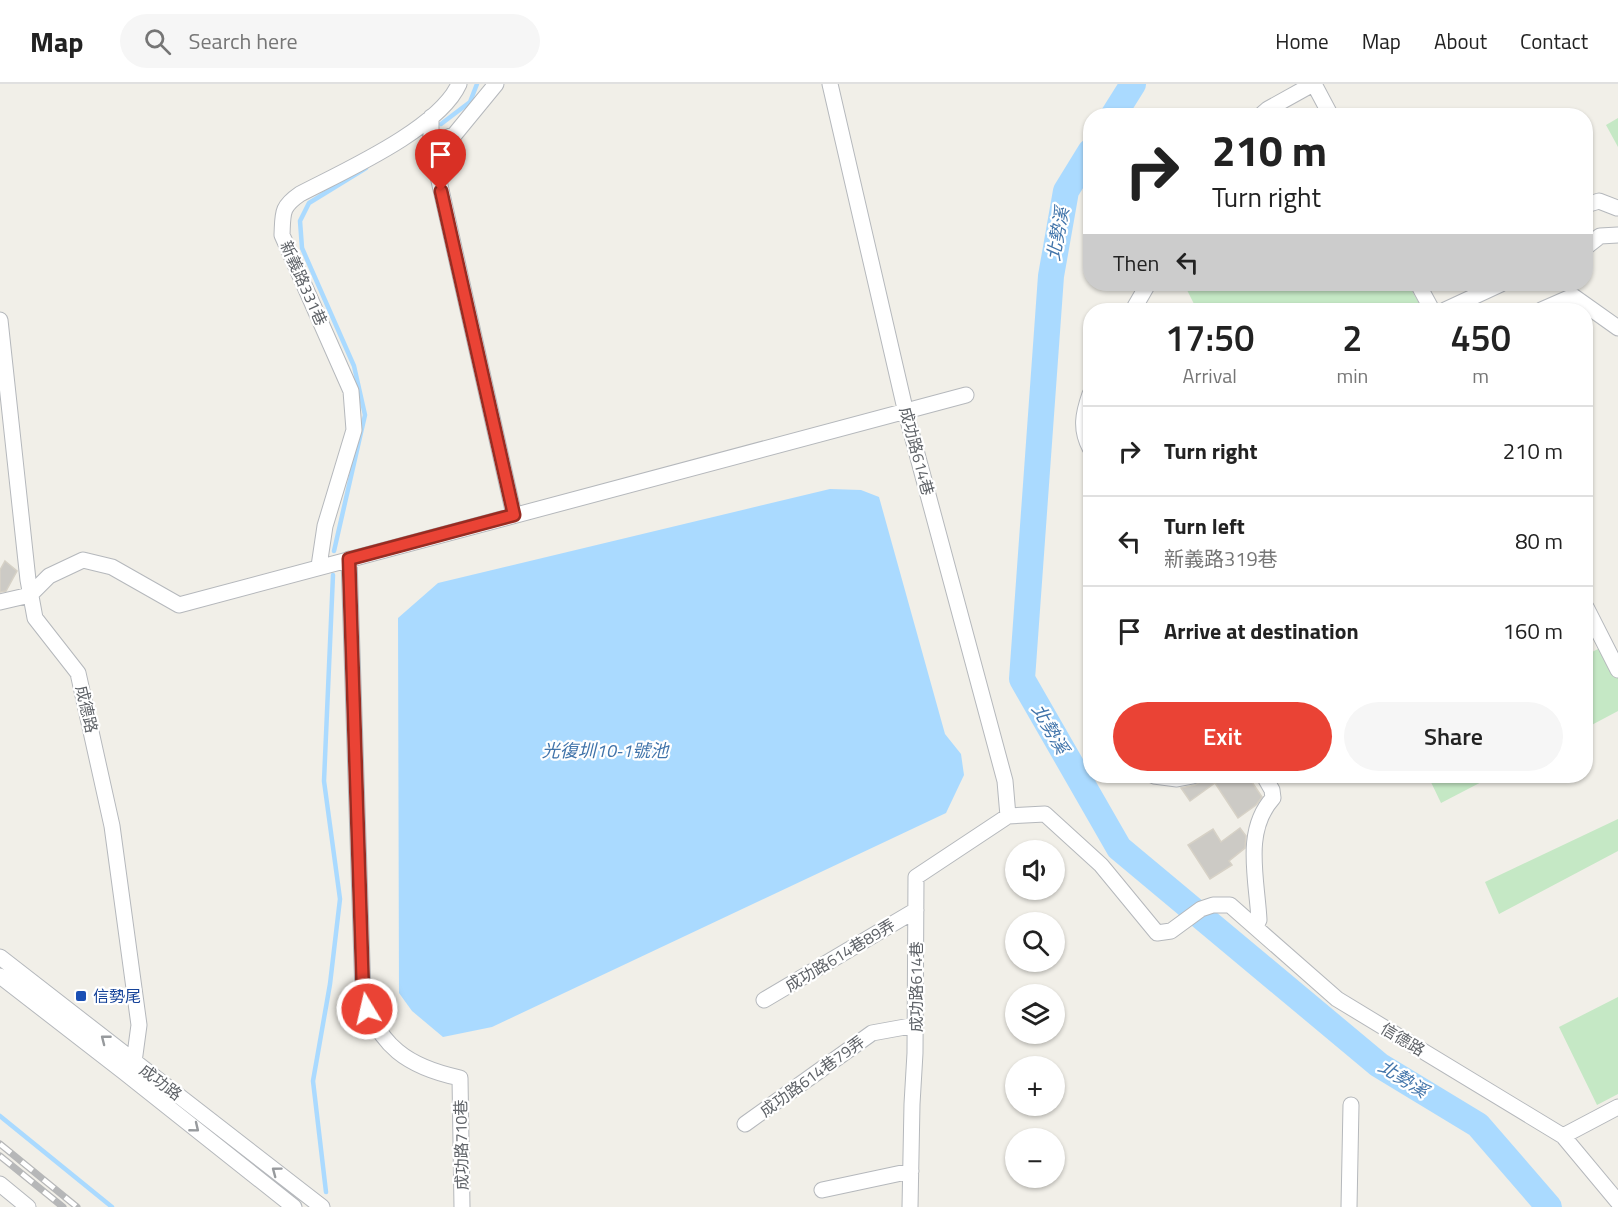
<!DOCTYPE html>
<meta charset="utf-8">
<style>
body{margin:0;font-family:"Titillium Web","Noto Sans TC",sans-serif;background:#f6f6f6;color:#222;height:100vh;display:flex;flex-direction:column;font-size:22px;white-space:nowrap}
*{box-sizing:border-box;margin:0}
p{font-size:20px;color:#767676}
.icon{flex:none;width:33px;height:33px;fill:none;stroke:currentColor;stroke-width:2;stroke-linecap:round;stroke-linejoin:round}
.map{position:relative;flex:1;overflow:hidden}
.sheet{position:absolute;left:1083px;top:219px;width:510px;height:480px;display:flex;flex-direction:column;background:#fff;border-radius:24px;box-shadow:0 2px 4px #0004}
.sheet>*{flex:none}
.guide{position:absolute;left:1083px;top:24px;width:510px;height:183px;border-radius:24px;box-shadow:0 2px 4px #0004;background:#fff;color:#222;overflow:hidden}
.buttons{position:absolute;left:1005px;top:756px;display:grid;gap:12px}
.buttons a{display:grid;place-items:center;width:60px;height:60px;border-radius:50%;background:#fff;box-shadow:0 2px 4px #0004;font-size:30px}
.pin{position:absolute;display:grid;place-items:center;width:51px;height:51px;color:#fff;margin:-62px -26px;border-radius:50% 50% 50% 0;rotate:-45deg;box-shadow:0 0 6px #0007}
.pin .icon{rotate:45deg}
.me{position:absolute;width:66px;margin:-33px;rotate:351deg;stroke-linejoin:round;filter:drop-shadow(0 0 4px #0008)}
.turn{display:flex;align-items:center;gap:21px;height:126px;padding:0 30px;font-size:27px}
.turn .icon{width:78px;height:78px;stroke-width:2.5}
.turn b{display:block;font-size:42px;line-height:51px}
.then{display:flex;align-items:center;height:57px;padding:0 30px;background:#0003;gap:12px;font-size:22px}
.eta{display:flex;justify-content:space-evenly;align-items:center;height:102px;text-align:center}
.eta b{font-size:36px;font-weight:600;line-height:42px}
.cta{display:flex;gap:12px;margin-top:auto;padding:12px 30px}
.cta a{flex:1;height:69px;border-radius:36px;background:#ea4335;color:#fff;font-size:24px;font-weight:600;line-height:69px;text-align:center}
.cta a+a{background:#f6f6f6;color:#222}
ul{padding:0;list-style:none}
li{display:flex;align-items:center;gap:18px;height:90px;padding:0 30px;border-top:2px solid #e0e0e0}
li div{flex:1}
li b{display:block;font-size:22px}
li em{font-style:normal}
header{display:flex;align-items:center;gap:36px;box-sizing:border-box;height:84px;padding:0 30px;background:#fff;border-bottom:2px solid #e0e0e0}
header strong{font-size:28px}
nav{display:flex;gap:33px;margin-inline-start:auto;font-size:21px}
.search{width:420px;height:54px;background:#f6f6f6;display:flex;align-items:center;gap:15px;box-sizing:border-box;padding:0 21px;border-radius:33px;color:#767676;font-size:22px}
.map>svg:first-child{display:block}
.green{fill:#c5e8c5}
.water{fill:#aadaff}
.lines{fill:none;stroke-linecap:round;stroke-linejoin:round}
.stream{stroke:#aadaff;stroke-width:4.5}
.river{stroke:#aadaff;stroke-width:26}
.building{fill:#cccac5;stroke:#d6d1c6;stroke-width:1.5}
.minor-casing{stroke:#b5b8bc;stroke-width:17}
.minor{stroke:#fff;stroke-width:15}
.rail-casing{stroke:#b6b7b8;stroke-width:7}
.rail{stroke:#fff;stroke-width:4.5;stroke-dasharray:14;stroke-linecap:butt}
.oneway{stroke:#979a9d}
.route-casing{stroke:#982c22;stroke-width:15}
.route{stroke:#ea4335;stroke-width:10}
.transit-dot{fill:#1a4fb4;stroke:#fff;stroke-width:2}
.labels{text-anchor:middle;stroke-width:4.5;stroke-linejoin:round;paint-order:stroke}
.street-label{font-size:16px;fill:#5f6368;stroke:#fff}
.transit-label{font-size:16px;fill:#164399;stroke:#fff;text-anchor:start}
.water-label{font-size:18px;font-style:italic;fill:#4174aa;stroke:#fff}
</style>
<header>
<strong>Map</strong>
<div class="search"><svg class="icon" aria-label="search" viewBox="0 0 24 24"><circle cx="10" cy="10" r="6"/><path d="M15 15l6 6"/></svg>Search here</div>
<nav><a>Home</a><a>Map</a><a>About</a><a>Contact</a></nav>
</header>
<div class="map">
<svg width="1618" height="1123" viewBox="0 0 1618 1123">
<rect width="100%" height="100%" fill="#f1efe8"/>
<path class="green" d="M1618,34V63L1606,41Z
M1184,200H1408L1423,226H1197Z
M1610,559L1618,575V627L1586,644V571Z
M1428,692H1493L1441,719Z
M1618,735V767L1499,830L1485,798Z
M1618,913V1010L1597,1021L1559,943Z"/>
<path class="water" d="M830,405L861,406L879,413L945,650L961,670L964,691L946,729L492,943L443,953L412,927L399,909L398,534L438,499Z"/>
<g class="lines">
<path class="stream" d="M441,40L470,18L477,0
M334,467L365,331L354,282L302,164L300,137L309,119L366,84
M0,1032L112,1123
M326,1108L313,997L330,900L340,815L324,697L333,491"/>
<path class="river" d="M1113,32L1133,0
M1090,68L1066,107L1051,192L1022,595L1119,764L1379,981L1478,1041L1549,1123"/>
</g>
<path class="building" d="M5,477L17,487L6,507L0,508V486Z
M1210,692H1248L1262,713L1256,721L1238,734L1215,699L1190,717L1181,704L1195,701L1201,697L1211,694Z
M1240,744L1246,752L1245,764L1229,777L1232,781L1210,795L1188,761L1213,745L1221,758Z"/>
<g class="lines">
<defs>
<path id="minor" d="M830,0L906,329L1005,697L1008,732
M1314,0L1331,32
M1260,32L1268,25L1313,0
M431,33V61L455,50L496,0
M431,61L514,431
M1586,121L1599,117L1617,124
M1586,163L1600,152L1618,151
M1418,200L1432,226
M1133,226L1148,200
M1445,226L1501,200
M1541,226L1573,212L1618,244
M0,236L28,496L35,534L78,589L112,742L139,941L134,978L124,988
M1090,310C1083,330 1080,345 1090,364
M349,475L363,910C378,962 408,983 460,994L462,1123
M319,482L325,442L354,346L351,307L282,151C283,129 281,123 300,110C344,87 439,45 459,0
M0,518L30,511L49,492L83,476L112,483L179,521L966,311
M1586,523L1618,586
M1154,692L1177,695L1193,692
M1256,842L1259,836C1257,795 1243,747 1273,714L1272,706L1264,692
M0,873L322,1123
M0,892L124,988L294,1123
M764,916L916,826
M745,1040L872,949L916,941
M1563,1052L1618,1023
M0,1100L28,1123
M822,1106L911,1087
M910,1123L912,1020L915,969L916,793L1008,732L1045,730L1101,781L1157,849L1171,847L1201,825L1213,821H1230L1337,915L1563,1052L1618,1118
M1349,1123L1351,1021"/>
</defs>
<use href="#minor" class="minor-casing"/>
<use href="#minor" class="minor"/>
<defs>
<path id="rail" d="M0,1060L77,1123
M0,1072L63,1123"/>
</defs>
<use href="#rail" class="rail-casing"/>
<use href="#rail" class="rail"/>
</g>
<defs><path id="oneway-chevron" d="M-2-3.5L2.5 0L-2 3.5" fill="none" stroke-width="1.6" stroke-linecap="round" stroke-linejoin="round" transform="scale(1.5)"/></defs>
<g class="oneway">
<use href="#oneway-chevron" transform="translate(105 955) rotate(-142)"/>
<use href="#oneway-chevron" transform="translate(195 1044) rotate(39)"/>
<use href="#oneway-chevron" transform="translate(276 1087) rotate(-143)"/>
</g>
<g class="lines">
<defs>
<path id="route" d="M367,925L363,910L349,475L514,431L441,107"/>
</defs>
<use href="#route" class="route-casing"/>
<use href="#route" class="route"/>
</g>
<rect class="transit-dot" x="75" y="906" width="12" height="12" rx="3"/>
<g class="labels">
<g class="street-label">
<text transform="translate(304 199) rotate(66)" y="6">新義路331巷</text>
<text transform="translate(917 367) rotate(75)" y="6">成功路614巷</text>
<text transform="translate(87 625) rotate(77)" y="6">成德路</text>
<text transform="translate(840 871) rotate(-31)" y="6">成功路614巷89弄</text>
<text transform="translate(916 903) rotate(-90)" y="6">成功路614巷</text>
<text transform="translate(1403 955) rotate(31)" y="6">信德路</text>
<text transform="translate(812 992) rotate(-36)" y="6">成功路614巷79弄</text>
<text transform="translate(161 998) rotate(37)" y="6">成功路</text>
<text transform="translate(461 1061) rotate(-91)" y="6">成功路710巷</text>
</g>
<g class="transit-label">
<text x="93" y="918">信勢尾</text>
</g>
<g class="water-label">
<text transform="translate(1058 150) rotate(-80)" y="6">北勢溪</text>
<text transform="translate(1050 645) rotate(60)" y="6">北勢溪</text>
<text x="605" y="673">光復圳10-1號池</text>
<text transform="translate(1403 995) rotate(32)" y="6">北勢溪</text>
</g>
</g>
</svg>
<div class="buttons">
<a><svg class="icon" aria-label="sound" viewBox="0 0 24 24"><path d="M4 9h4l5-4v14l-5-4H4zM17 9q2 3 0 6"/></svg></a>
<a><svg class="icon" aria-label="search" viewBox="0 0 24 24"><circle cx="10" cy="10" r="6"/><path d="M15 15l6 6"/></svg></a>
<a><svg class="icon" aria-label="layers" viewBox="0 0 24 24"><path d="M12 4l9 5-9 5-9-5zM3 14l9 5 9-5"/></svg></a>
<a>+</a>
<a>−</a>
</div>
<div class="pin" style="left:441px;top:107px;background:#d93025"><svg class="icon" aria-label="arrive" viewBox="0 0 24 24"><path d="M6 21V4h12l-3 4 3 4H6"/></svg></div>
<svg class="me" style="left:367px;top:925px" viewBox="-20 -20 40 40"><circle r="17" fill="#ea4335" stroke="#fff" stroke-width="3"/><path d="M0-11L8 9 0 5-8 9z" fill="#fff"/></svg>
<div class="guide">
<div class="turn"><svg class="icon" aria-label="right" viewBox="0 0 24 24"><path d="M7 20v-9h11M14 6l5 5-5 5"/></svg><div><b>210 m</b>Turn right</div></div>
<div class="then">Then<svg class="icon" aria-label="left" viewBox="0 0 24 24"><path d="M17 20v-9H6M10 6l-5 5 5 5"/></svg></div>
</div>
<section class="sheet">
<div class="eta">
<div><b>17:50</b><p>Arrival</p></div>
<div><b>2</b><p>min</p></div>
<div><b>450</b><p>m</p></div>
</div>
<ul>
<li><svg class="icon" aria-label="right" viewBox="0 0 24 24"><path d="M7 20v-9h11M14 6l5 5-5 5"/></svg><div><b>Turn right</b></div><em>210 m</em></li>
<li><svg class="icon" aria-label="left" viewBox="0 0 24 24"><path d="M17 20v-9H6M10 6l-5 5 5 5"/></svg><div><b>Turn left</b><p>新義路319巷</p></div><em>80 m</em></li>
<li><svg class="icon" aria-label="arrive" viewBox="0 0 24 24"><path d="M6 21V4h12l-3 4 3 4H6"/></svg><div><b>Arrive at destination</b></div><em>160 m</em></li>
</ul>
<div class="cta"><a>Exit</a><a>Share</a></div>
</section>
</div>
